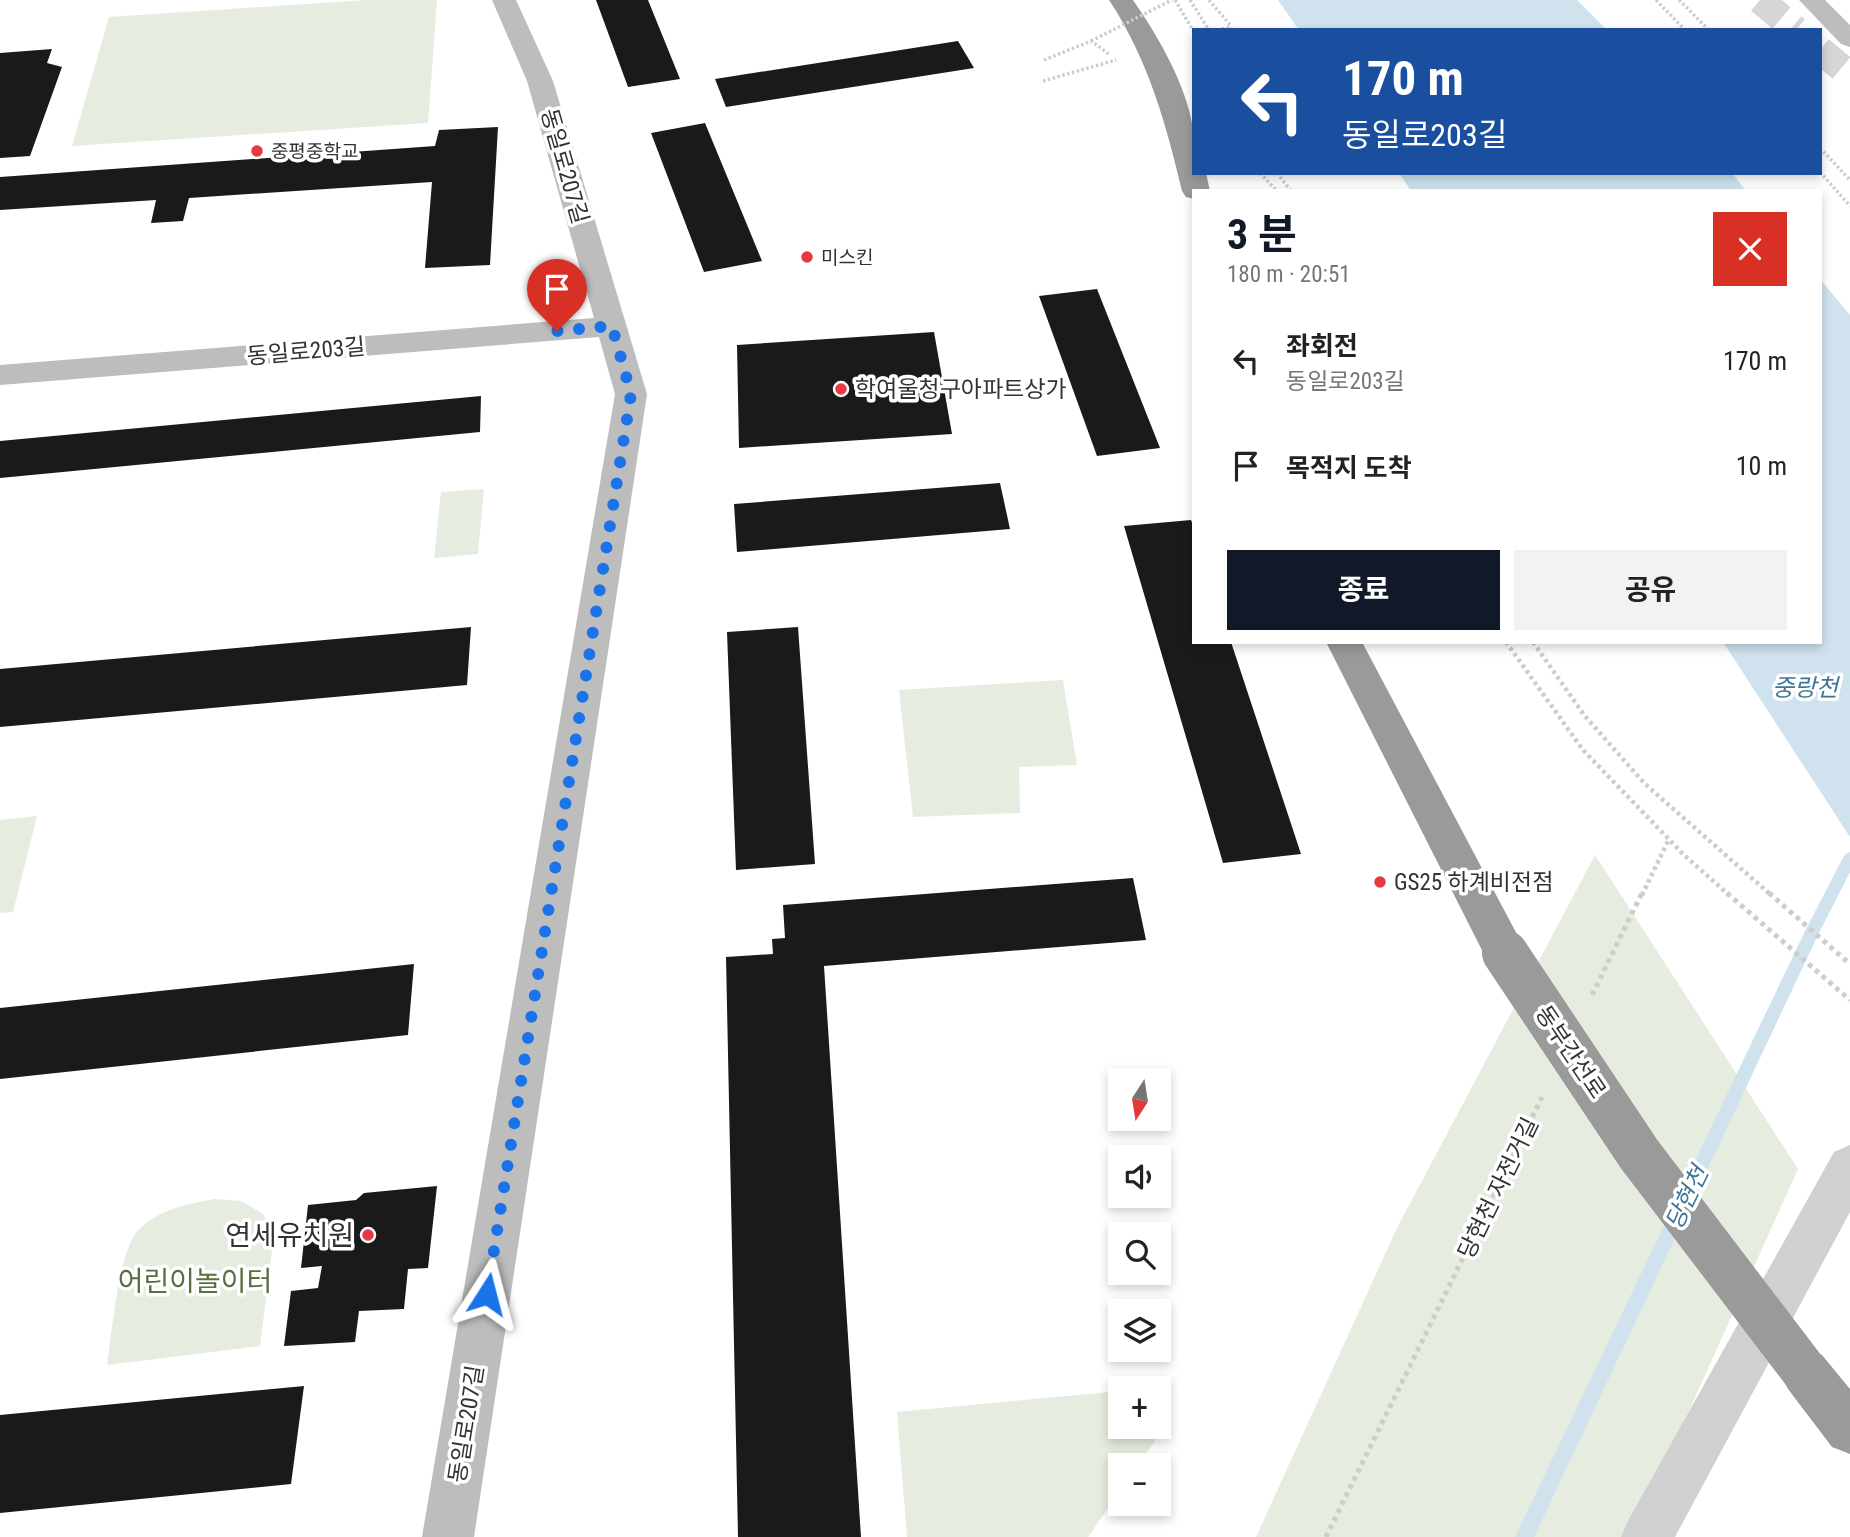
<!DOCTYPE html>
<html lang="ko">
<meta charset="utf-8">
<style>
body{margin:0;font-family:"Roboto Condensed","Noto Sans KR",sans-serif;background:#f2f2f2;color:#222;height:100vh;display:flex;flex-direction:column;font-size:26px;white-space:nowrap}
*{box-sizing:border-box;margin:0}
p{font-size:23px;color:#767676}
.icon{flex:none;width:38px;height:38px;fill:none;stroke:currentColor;stroke-width:2;stroke-linecap:round;stroke-linejoin:round}
.map{position:relative;flex:1;overflow:hidden}
.side{position:absolute;left:1192px;top:189px;width:630px;height:455px;display:flex;flex-direction:column;background:#fff;border-radius:0px;box-shadow:0 4px 10px #0003}
.side>*{flex:none}
.hud{position:absolute;left:1192px;top:28px;width:630px;height:147px;border-radius:0px;box-shadow:0 4px 10px #0003;background:#1a4fa0;color:#fff;overflow:hidden}
.needle{width:46px;rotate:192deg}
.tools{position:absolute;left:1108px;top:1068px;display:grid;gap:14px}
.tools a{display:grid;place-items:center;width:63px;height:63px;border-radius:0px;background:#fff;box-shadow:0 4px 10px #0003;font-size:35px}
.pin{position:absolute;display:grid;place-items:center;width:60px;height:60px;color:#fff;margin:-72px -30px;border-radius:50% 50% 50% 0;rotate:-45deg;box-shadow:0 0 7px #0007}
.pin .icon{rotate:45deg}
.me{position:absolute;width:77px;margin:-38px;rotate:9deg;stroke-linejoin:round;filter:drop-shadow(0 0 5px #0008)}
.turn{display:flex;align-items:center;gap:24px;height:147px;padding:0 35px;font-size:32px}
.turn .icon{width:91px;height:91px;stroke-width:2.5}
.turn b{display:block;font-size:49px;line-height:60px}
.round{display:grid;place-items:center;flex:none;width:74px;height:74px;border-radius:0px;background:#f2f2f2}
.head{display:flex;align-items:center;justify-content:space-between;height:119px;padding:0 35px}
h1{font-size:42px;font-weight:700;line-height:52px;color:#111827}
.button{display:flex;gap:14px;margin-top:auto;padding:14px 35px}
.button a{flex:1;height:80px;border-radius:0px;background:#111827;color:#fff;font-size:28px;font-weight:700;line-height:80px;text-align:center}
.button a+a{background:#f2f2f2;color:#222}
ul{padding:0;list-style:none}
li{display:flex;align-items:center;gap:21px;height:105px;padding:0 35px}
li div{flex:1}
li b{display:block;font-size:26px}
li em{font-style:normal}
.map>svg:first-child{display:block}
.green{fill:#e6ecdf}
.water{fill:#cfe2ee}
.lines{fill:none;stroke-linecap:round;stroke-linejoin:round}
.stream{fill:#cfe2ee;fill-rule:evenodd}
.building{fill:#1a1a1a}
.highway-tunnel{stroke:#d6d6d6;stroke-width:28;stroke-dasharray:28 14;stroke-linecap:butt}
.path-far2{stroke:#cdcdcd;stroke-width:3.5;stroke-dasharray:2.5 2.5;stroke-linecap:butt}
.path-far1{stroke:#cdcdcd;stroke-width:4.5;stroke-dasharray:3.5 3.5;stroke-linecap:butt}
.path{stroke:#cdcdcd;stroke-width:5;stroke-dasharray:4.5 4.5;stroke-linecap:butt}
.street{fill:#d0d0d0;fill-rule:evenodd}
.secondary{fill:#bdbdbd;fill-rule:evenodd}
.highway{fill:#9a9a9a;fill-rule:evenodd}
.path-bridge{stroke:#cdcdcd;stroke-width:3.5;stroke-dasharray:2.5 2.5;stroke-linecap:butt}
.highway-bridge{stroke:#9a9a9a;stroke-width:46}
.route{stroke:#1a73e8;stroke-width:12;stroke-dasharray:0 21.6}
.poi-dot{fill:#e63946;stroke:#fff;stroke-width:2.5}
.labels{text-anchor:middle;stroke-width:7;stroke-linejoin:round;paint-order:stroke}
.far-poi-label{font-size:19px;fill:#333;stroke:#fff;text-anchor:start}
.street-label{font-size:23px;fill:#333;stroke:#fff}
.poi-label{font-size:23px;fill:#333;stroke:#fff;text-anchor:start}
.water-label{font-size:24px;font-style:italic;fill:#3f7597;stroke:#fff}
.near-poi-label{font-size:28px;fill:#333;stroke:#fff;text-anchor:end}
.near-park-label{font-size:28px;fill:#56703f;stroke:#fff}
</style>
<div class="map">
<svg width="1850" height="1537" viewBox="0 0 1850 1537">
<rect width="100%" height="100%" fill="#fff"/>
<path class="green" d="M366,0H437L428,123L72,146L109,17Z
M484,489L478,554L434,558L441,492Z
M1063,680L1077,765L1019,767L1020,813L913,817L899,690Z
M37,816L13,912L0,913V820Z
M1595,855L1798,1169L1632,1537H1256L1397,1228Z
M214,1199L241,1201L263,1214L274,1234L260,1346L107,1365C112,1333 118,1256 136,1233C154,1210 188,1204 214,1199Z
M1120,1391V1426H1153L1155,1441L1138,1465H1120V1491L1088,1537H907L897,1412Z"/>
<path class="water" d="M1278,0H1577L1607,30H1299Z
M1399,173H1732L1746,191H1411Z
M1820,279L1850,315V837L1723,642H1820Z"/>
<g class="lines">
<path class="stream" d="M1850,852V872L1818,935L1534,1537H1515L1807,927L1845,854Z"/>
</g>
<path class="building" d="M596,0H648L680,79L628,87Z
M958,41L974,68L726,107L715,79Z
M52,49L47,63L62,67L30,156L0,158V53Z
M705,123L762,261L704,272L651,133Z
M498,127L490,265L425,268L432,182L189,198L183,221L151,223L156,200L0,210V177L435,146L439,130Z
M1097,289L1160,448L1097,456L1039,296Z
M934,332L952,434L739,448L737,345Z
M481,396L480,432L0,478V441Z
M1000,483L1010,529L737,552L734,504Z
M1191,520L1194,528V642H1231L1301,854L1223,863L1124,526Z
M471,627L467,685L0,727V669Z
M798,627L815,864L736,870L727,632Z
M1133,878L1146,940L824,966L861,1537H738L726,957L773,954L772,939L785,938L783,905Z
M414,964L408,1035L0,1079V1008Z
M437,1186L428,1268L408,1269L404,1309L359,1311L355,1342L284,1346L291,1291L318,1288L322,1266L301,1268L308,1205L356,1200L364,1193Z
M304,1386L291,1484L0,1513V1415Z"/>
<g class="lines">
<path class="highway-tunnel" d="M1760,0L1796,30
M1820,50L1850,75"/>
<path class="path-far2" d="M1175,0L1194,32
M1190,0L1209,30
M1209,0L1232,27
M1656,0L1685,30
M1679,0L1709,30
M1217,30L1231,27
M1044,60L1091,41L1109,54
M1043,81L1116,60
M1820,148L1850,180
M1820,172L1850,206
M1260,173L1277,191
M1277,173L1291,191"/>
<path class="path-far1" d="M1506,642L1583,750L1684,855L1729,895
M1533,642L1584,715L1645,784L1771,895
M1642,895L1669,839"/>
<path class="path" d="M1727,893L1850,1000
M1769,893L1850,964
M1592,995L1642,893
M1326,1537L1542,1097"/>
<path class="street" d="M1850,1145V1212L1675,1537H1621L1629,1519L1834,1152Z"/>
<path class="secondary" d="M492,0H516L553,81L647,394L474,1537H422L615,394L599,337L0,385V365L594,318L527,81Z
M1799,0H1825L1850,25V47L1841,44Z"/>
<path class="highway" d="M1109,0H1133C1158,36 1187,86 1193,129C1196,143 1194,159 1194,173H1206L1210,191H1194V199L1186,197L1182,191C1166,123 1148,59 1109,0Z
M1326,642H1362L1520,940L1526,953L1520,966L1505,971L1490,966Z
M1805,1347L1822,1355L1850,1389V1454L1832,1447L1788,1389L1780,1372L1788,1355Z"/>
<path class="path-bridge" d="M1091,41L1172,0"/>
<path class="highway-bridge" d="M1505,953L1639,1154L1805,1372"/>
</g>
<g class="lines">
<path class="route" d="M487,1294L631,394L612,326L557,331"/>
</g>
<g class="poi-dot">
<circle cx="257" cy="151" r="7"/>
<circle cx="807" cy="257" r="7"/>
<circle cx="841" cy="389" r="7"/>
<circle cx="1380" cy="882" r="7"/>
<circle cx="368" cy="1235" r="7"/>
</g>
<g class="labels">
<g class="far-poi-label">
<text x="271" y="158">중평중학교</text>
<text x="821" y="264">미스킨</text>
</g>
<g class="street-label">
<text transform="translate(565 166) rotate(74)" y="8">동일로207길</text>
<text transform="translate(306 351) rotate(-5)" y="8">동일로203길</text>
<text transform="translate(1571 1052) rotate(56)" y="8">동부간선로</text>
<text transform="translate(1498 1188) rotate(-64)" y="8">당현천 자전거길</text>
<text transform="translate(466 1424) rotate(-81)" y="8">동일로207길</text>
</g>
<g class="poi-label">
<text x="855" y="397">학여울청구아파트상가</text>
<text x="1394" y="890">GS25 하계비전점</text>
</g>
<g class="water-label">
<text x="1805" y="696">중랑천</text>
<text transform="translate(1687 1198) rotate(-64)" y="8">당현천</text>
</g>
<g class="near-poi-label">
<text x="354" y="1245">연세유치원</text>
</g>
<g class="near-park-label">
<text x="195" y="1291">어린이놀이터</text>
</g>
</g>
</svg>
<div class="tools">
<a><svg class="needle" viewBox="-14 -14 28 28"><path d="M0-13l5 13h-10z" fill="#e53935"/><path d="M0 13l5-13h-10z" fill="#767676"/></svg></a>
<a><svg class="icon" aria-label="sound" viewBox="0 0 24 24"><path d="M4 9h4l5-4v14l-5-4H4zM17 9q2 3 0 6"/></svg></a>
<a><svg class="icon" aria-label="search" viewBox="0 0 24 24"><circle cx="10" cy="10" r="6"/><path d="M15 15l6 6"/></svg></a>
<a><svg class="icon" aria-label="layers" viewBox="0 0 24 24"><path d="M12 4l9 5-9 5-9-5zM3 14l9 5 9-5"/></svg></a>
<a>+</a>
<a>−</a>
</div>
<div class="pin" style="left:557px;top:331px;background:#d93025"><svg class="icon" aria-label="arrive" viewBox="0 0 24 24"><path d="M6 21V4h12l-3 4 3 4H6"/></svg></div>
<svg class="me" style="left:487px;top:1294px" viewBox="-20 -20 40 40"><path d="M0-17L14 15 0 8-14 15z" fill="#1a73e8" stroke="#fff" stroke-width="4"/></svg>
<div class="hud">
<div class="turn"><svg class="icon" aria-label="left" viewBox="0 0 24 24"><path d="M17 20v-9H6M10 6l-5 5 5 5"/></svg><div><b>170 m</b>동일로203길</div></div>
</div>
<section class="side">
<div class="head"><div><h1>3 분</h1><p>180 m · 20:51</p></div><a class="round" style="background:#d93025;color:#fff"><svg class="icon" aria-label="close" viewBox="0 0 24 24"><path d="M6 6l12 12M18 6L6 18"/></svg></a></div>
<ul>
<li><svg class="icon" aria-label="left" viewBox="0 0 24 24"><path d="M17 20v-9H6M10 6l-5 5 5 5"/></svg><div><b>좌회전</b><p>동일로203길</p></div><em>170 m</em></li>
<li><svg class="icon" aria-label="arrive" viewBox="0 0 24 24"><path d="M6 21V4h12l-3 4 3 4H6"/></svg><div><b>목적지 도착</b></div><em>10 m</em></li>
</ul>
<div class="button"><a>종료</a><a>공유</a></div>
</section>
</div>
